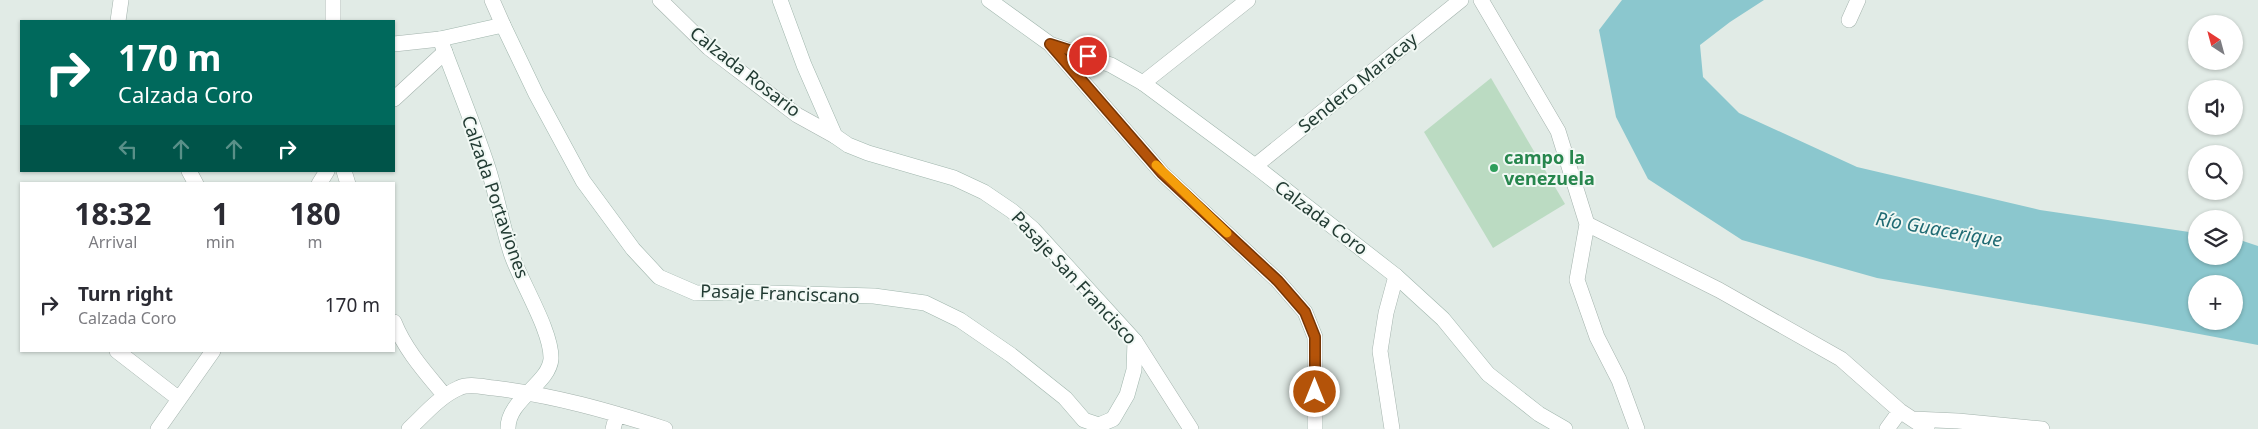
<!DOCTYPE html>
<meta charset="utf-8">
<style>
body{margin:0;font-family:"Noto Sans",sans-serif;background:#f7f7f7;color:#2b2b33;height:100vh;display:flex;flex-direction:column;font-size:19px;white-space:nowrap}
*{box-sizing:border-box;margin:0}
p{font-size:16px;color:#7c7c81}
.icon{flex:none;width:28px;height:28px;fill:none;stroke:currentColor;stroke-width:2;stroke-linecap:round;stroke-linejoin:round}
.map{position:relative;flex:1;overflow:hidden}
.sheet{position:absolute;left:20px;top:182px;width:375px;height:170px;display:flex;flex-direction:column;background:#fff;border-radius:0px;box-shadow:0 1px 4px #0004}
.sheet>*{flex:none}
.guide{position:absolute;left:20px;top:20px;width:375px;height:152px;border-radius:0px;box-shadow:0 1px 4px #0004;background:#00695c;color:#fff;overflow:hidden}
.needle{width:32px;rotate:324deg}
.tools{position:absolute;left:2188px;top:15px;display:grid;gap:10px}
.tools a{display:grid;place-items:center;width:55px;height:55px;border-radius:50%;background:#fff;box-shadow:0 1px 4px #0004;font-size:25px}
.pin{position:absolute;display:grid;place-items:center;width:42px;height:42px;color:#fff;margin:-21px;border:2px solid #fff;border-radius:50%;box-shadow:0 1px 5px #0007}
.me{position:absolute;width:55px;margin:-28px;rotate:0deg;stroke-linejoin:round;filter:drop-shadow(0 0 4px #0008)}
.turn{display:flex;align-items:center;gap:18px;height:105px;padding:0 15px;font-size:22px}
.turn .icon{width:65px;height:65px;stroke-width:2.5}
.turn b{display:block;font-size:35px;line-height:42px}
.lanes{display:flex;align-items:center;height:48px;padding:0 15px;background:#0003;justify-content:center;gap:25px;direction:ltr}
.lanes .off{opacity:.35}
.eta{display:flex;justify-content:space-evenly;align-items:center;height:85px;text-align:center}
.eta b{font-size:30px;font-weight:700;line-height:35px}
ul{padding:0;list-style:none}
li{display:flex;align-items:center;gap:15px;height:75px;padding:0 15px}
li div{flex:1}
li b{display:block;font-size:19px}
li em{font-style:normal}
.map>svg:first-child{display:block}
.green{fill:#bbdbc2}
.water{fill:#8bc7ce;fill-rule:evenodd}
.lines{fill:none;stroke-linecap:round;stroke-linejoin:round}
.street-casing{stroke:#a4b3ad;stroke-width:16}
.secondary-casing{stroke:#a0b6ad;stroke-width:16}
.street{stroke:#fff;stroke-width:15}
.secondary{stroke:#fff;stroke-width:15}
.route-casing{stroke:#753606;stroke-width:12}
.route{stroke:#b45309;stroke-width:9}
.slow{stroke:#f59e0b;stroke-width:9}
.leisure-dot{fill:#2e9e5b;stroke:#f1f8f4;stroke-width:2}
.labels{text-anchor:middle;stroke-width:4;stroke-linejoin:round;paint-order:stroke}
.street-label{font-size:18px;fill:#223b33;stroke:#f1f8f4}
.leisure-label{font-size:18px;font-weight:bold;fill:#27864d;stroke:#f1f8f4;text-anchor:start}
.water-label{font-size:19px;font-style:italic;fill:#1f6a73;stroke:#f1f8f4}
</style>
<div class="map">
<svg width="2258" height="429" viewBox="0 0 2258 429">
<rect width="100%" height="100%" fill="#e1ebe6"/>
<path class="green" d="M1491,78L1565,204L1493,248L1424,132Z"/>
<path class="water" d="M1622,0H1764L1730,22L1700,45L1703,77L1739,113L1857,167L2040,210L2196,233V256H2234V238L2258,246V345L2151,325L1877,278L1742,240L1648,179L1616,117L1599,30ZM2196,284H2234V321H2196Z"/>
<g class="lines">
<defs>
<path id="street" d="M333,0V21
M492,0L503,25
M660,0L709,48L797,115L835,136
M1481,0L1558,131L1587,224L1577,280L1597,337L1619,380L1637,429
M1849,20L1858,0
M118,21L121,0
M394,44L440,39
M1143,83L1248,0
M394,99L445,52
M1255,166L1461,0
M189,171L196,184
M344,171L348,184
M319,184L327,171
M1587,224L1719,290L1841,359L1900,411L1927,429
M394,322C405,350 426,373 445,396
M1135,341L1191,429
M117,351L179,399
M1913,419L1958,421L2042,429
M158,429L213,351
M409,429C424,415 440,396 459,388C469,383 483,387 494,388C553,395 609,411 665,429
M613,429L617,414
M1392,429L1380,351L1386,313L1396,276
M1887,429L1900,411"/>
<path id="secondary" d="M989,0L1050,44L1162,173L1278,281L1305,312L1315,337V429
M1050,44L1111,65L1143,83L1255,166L1396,276L1443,319L1488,374L1539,414L1565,429
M508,429C507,400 549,384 551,359C552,331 520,281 511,253C502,225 497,196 488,168C474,125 456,82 440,39L503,25L536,94L583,181L633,249L659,277L696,293L738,292L874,296L925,303L960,320L1011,355L1065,398L1084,420L1099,425L1113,419L1127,395L1134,370L1135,341L1033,229L1012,211L984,192L954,178L868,153L848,145L835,136L804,65L780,0"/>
</defs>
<use href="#street" class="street-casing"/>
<use href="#secondary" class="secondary-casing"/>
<use href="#street" class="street"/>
<use href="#secondary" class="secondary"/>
</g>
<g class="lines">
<defs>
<path id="route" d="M1088,56L1050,44L1162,173L1278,281L1305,312L1315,337V392"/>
</defs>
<use href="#route" class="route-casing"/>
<use href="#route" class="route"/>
<path class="slow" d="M1156,165L1227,233"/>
</g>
<circle class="leisure-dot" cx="1494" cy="168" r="5"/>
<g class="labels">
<g class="street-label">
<text transform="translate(745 72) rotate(38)" y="6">Calzada Rosario</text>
<text transform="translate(1358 83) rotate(-39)" y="6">Sendero Maracay</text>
<text transform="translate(495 197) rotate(71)" y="6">Calzada Portaviones</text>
<text transform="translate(1321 218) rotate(37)" y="6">Calzada Coro</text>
<text transform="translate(1074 278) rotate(47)" y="6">Pasaje San Francisco</text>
<text transform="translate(780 294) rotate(2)" y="6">Pasaje Franciscano</text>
</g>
<g class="leisure-label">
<text x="1504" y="164">campo la<tspan x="1504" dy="21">venezuela</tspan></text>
</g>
<g class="water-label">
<text transform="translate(1939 229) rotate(10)" y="7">Río Guacerique</text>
</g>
</g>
</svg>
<div class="tools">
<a><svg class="needle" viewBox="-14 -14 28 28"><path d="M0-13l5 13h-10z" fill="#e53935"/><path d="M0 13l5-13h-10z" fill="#7c7c81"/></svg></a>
<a><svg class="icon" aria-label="sound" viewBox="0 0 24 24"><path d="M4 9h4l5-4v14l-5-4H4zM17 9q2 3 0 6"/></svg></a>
<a><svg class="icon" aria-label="search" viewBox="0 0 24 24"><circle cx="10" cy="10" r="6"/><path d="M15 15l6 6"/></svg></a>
<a><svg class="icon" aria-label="layers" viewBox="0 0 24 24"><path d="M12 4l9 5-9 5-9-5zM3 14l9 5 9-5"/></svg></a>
<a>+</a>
</div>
<div class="pin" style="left:1088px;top:56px;background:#d93025"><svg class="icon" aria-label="arrive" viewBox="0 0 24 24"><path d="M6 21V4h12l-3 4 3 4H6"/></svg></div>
<svg class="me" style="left:1315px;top:392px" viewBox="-20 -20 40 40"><circle r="17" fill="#b45309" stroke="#fff" stroke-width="3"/><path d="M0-11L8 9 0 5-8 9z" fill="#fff"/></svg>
<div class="guide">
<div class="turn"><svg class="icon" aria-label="right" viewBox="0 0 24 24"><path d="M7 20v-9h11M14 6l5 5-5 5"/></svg><div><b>170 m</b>Calzada Coro</div></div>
<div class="lanes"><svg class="icon off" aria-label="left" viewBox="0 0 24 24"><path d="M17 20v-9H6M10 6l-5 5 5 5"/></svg><svg class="icon off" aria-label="ahead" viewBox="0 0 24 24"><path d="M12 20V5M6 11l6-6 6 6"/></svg><svg class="icon off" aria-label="ahead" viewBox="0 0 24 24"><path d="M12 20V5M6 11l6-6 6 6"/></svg><svg class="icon" aria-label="right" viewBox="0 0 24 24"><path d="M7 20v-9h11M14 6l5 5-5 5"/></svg></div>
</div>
<section class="sheet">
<div class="eta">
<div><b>18:32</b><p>Arrival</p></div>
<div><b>1</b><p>min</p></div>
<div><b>180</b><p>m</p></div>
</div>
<ul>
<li><svg class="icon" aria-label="right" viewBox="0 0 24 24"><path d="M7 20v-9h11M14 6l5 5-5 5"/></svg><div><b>Turn right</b><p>Calzada Coro</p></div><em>170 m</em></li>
</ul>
</section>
</div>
